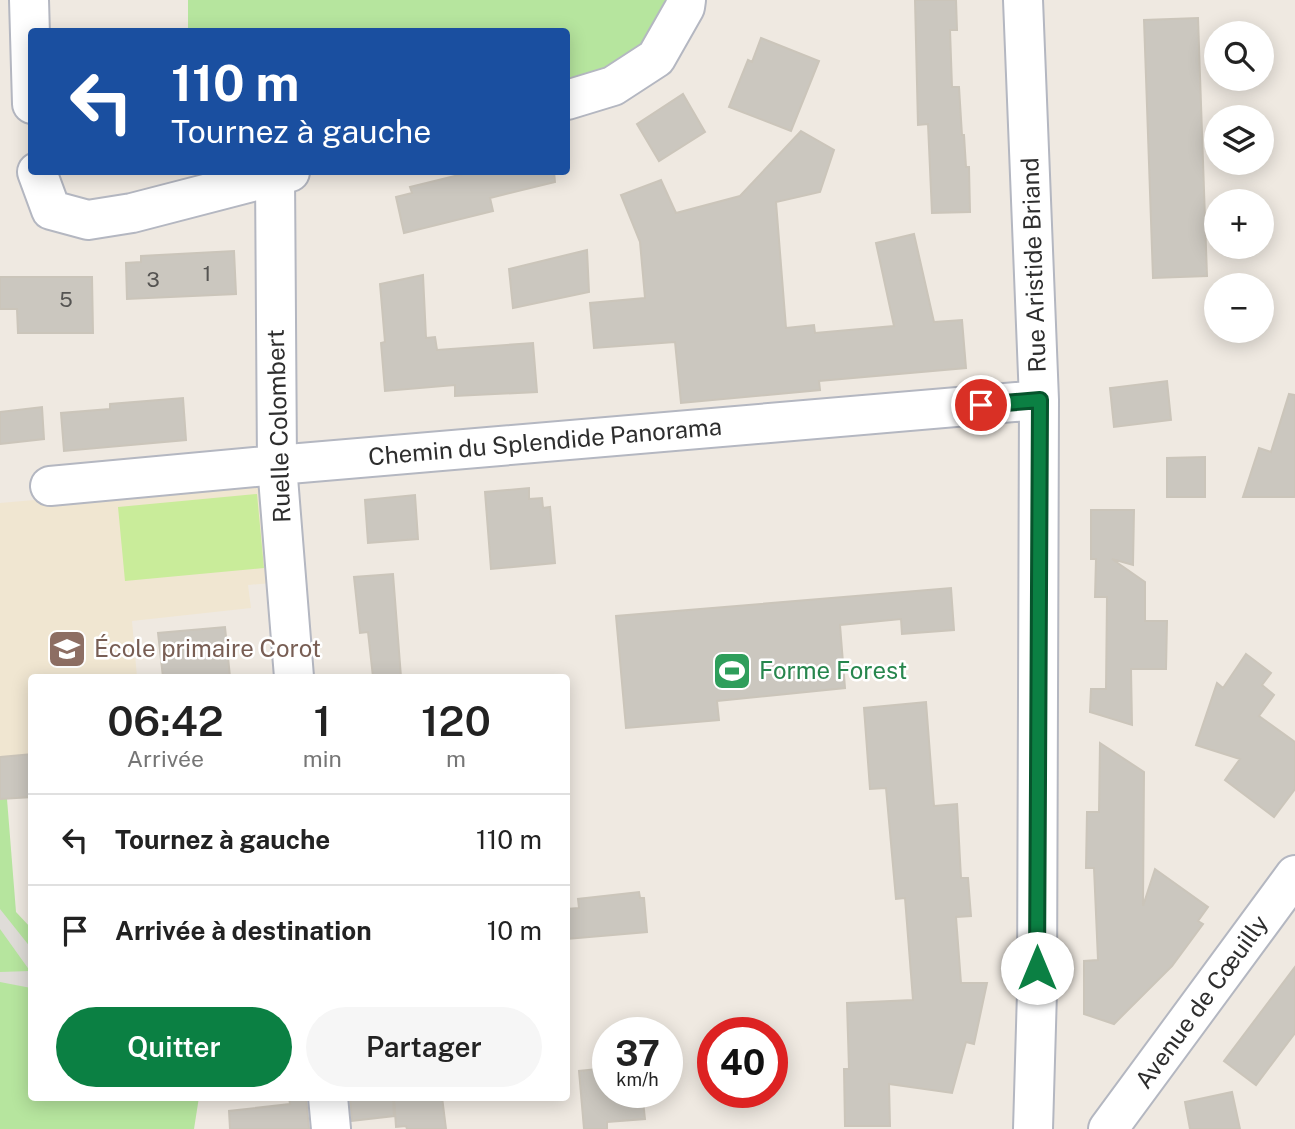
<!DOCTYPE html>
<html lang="fr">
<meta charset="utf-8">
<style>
body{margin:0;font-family:"Public Sans",sans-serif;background:#f6f6f6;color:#222;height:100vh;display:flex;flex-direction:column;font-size:26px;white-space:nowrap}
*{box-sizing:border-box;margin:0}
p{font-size:23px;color:#767676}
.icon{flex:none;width:38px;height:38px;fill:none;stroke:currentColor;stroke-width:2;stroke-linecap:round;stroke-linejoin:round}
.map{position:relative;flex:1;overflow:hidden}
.panel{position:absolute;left:28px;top:674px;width:542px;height:427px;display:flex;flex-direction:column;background:#fff;border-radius:7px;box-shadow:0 4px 18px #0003}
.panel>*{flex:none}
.hud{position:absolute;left:28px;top:28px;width:542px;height:147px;border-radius:7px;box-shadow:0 4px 18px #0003;background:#1a4fa0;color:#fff;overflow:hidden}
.fabs{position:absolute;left:1204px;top:21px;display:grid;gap:14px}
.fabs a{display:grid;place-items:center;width:70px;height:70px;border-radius:50%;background:#fff;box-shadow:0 4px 18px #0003;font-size:35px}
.speed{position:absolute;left:592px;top:1017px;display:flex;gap:14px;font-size:35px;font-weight:700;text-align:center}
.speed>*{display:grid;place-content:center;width:91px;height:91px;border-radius:50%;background:#fff;box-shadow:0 4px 18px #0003;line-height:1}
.speed small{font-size:18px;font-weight:400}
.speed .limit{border:10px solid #d22;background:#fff;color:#111}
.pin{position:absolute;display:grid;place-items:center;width:60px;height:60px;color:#fff;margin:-30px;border:4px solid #fff;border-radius:50%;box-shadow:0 2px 7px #0007}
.me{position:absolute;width:77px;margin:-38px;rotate:0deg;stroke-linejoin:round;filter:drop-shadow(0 0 5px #0008)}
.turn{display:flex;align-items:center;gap:24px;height:147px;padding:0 28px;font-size:32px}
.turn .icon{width:91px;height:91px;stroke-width:2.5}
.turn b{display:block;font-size:49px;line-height:60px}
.eta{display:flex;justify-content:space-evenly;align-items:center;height:119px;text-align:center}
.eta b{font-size:42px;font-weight:600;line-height:49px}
.action{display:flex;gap:14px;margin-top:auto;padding:14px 28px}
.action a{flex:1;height:80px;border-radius:42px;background:#0b8043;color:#fff;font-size:28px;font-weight:600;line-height:80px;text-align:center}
.action a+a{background:#f6f6f6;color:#222}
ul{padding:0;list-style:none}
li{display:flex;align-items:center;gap:21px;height:91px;padding:0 28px;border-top:2px solid #e0e0e0}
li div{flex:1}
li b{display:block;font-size:26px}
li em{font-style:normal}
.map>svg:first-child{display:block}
.education{fill:#f0e6d1}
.green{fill:#b6e59e}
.pitch{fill:#c9ec9a}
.plaza{fill:#dfdcd8}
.building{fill:#cbc7bf;stroke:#cbc5ba;stroke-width:2}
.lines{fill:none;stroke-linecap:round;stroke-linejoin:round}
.minor-casing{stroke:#b4b7c1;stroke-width:42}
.minor{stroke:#fff;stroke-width:38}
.route-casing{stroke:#07532c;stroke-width:18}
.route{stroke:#0b8043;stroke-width:12}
.labels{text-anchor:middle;stroke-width:5;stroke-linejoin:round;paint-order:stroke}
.number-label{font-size:21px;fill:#555452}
.street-label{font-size:24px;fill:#2e2e2e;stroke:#fff}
.education-label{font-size:24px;fill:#785e54;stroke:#fff;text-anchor:start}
.leisure-label{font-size:24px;fill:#27864d;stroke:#fff;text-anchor:start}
</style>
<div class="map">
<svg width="1295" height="1129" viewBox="0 0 1295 1129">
<rect width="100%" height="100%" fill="#efe9e1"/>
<path class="education" d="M266,480L273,583L248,585L251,608L132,621L137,677H32L31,797L0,799V503Z"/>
<path class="green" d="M188,0H672L645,43L597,73L567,81V32L188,31Z
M0,799H7L16,912L31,928L32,1097H199L194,1129H0Z"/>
<path class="pitch" d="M257,494L264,568L125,581L118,507Z"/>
<path class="plaza" d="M0,909L31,948V988L0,982V972L30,971L0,929Z"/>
<path class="building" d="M915,0H956L957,30H950L952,87H959L962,135H964L966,167H969L970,212L932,213L928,124L918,125Z
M1198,18L1207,276L1153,278L1144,20Z
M761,38L819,61L791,131L729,107L748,60L752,62Z
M683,94L705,132L659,161L637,124Z
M801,131L834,150L820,192L776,202L786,328L814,325L815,333L894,326L876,243L914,234L934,322L962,320L966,368L819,381L820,390L681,403L675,342L594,348L590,303L645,298L640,242L621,195L661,180L676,213L740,196Z
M471,172H554L555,182L490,198L493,211L404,233L396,197L412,193L410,187Z
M587,250L589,292L513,308L509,269Z
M234,251L236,294L127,299L126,263L141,262V256Z
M423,275L426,338L435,337L437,350L533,343L537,392L455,396V385L385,391L381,343L385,342L380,284Z
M0,277H92L93,333H18L17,309H0Z
M1167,381L1171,420L1114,427L1110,388Z
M1289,394L1295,395V497H1243L1259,448L1271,452Z
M183,398L186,440L64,451L61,413L110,409V404Z
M42,407L44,439L0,444V412Z
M1205,457V497H1167V458Z
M529,488V499L542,498L543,508L550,507L555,563L491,569L485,492Z
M415,495L418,539L368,543L365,500Z
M1091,510H1134L1133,565L1112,559L1145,582V621H1167L1166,669H1131L1132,725L1090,712L1091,689H1106L1107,597H1095L1096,559H1091Z
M393,574L401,677H373L368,632L360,633L354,577Z
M951,588L954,630L902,634L901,619L840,625L845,688L717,701L719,720L626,728L616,616Z
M225,627L230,677H163L158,633Z
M1246,654L1271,673L1262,685L1274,695L1259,716L1295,742V789L1274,817L1225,780L1240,759L1196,745L1217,683L1223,688Z
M926,702L934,806L957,804L961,878H968L971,916L956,917L961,983H987L974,1044L966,1042L952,1093L889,1084L890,1126H845L844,1069H849L847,1003L913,1000L905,898L896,899L886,788L870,789L864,708Z
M1100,743L1144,772L1143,906L1155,869L1208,907L1198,921L1203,924L1172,966L1114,1024L1084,1014V961L1098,960L1094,868H1086L1087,812H1099Z
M32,754V797L0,799V757Z
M639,892L640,898H644L647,932L567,939V909L579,908L578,899Z
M1295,967V1033L1256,1085L1224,1061Z
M607,1068V1092H642L645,1119L607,1122V1129H584L579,1071Z
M1232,1092L1240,1129H1190L1185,1102Z
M289,1097H306L309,1129H230L229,1111L290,1104Z
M350,1097H393L394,1116L352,1121Z
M394,1097H442L446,1129H407L406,1126L396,1127Z"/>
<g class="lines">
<defs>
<path id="minor" d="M29,0L32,104
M1023,0L1039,400L1037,992L1033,1129
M567,100L613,86L656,58L685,7L686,0
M37,172L51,210L88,220L132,213L290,172
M275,175L277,465L294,677
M50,486L277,465L1039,400
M328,1097L331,1129
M1108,1129L1295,875"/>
</defs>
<use href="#minor" class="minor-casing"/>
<use href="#minor" class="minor"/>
</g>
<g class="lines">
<defs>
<path id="route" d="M981,405L1040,400L1037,968"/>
</defs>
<use href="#route" class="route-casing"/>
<use href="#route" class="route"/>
</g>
<defs>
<symbol id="school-square" viewBox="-11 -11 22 22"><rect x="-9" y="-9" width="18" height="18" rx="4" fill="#8d6e63" stroke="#fff"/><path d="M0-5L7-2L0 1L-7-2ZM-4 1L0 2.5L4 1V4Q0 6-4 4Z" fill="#fff"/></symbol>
<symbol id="stadium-square" viewBox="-11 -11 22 22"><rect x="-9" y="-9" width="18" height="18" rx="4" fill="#2e9e5b" stroke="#fff"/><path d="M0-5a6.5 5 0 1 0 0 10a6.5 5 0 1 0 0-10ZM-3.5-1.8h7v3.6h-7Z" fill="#fff"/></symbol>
</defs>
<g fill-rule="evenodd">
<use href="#school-square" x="45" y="627" width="44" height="44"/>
<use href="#stadium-square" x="710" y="649" width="44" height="44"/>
</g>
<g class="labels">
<g class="number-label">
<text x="207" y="281">1</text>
<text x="153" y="287">3</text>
<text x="66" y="307">5</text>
</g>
<g class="street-label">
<text transform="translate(1034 265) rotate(-92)" y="8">Rue Aristide Briand</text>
<text transform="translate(279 426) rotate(-92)" y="8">Ruelle Colombert</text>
<text transform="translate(545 442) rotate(-5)" y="8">Chemin du Splendide Panorama</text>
<text transform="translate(1202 1002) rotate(-54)" y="8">Avenue de Cœuilly</text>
</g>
<g class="education-label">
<text x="94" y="657">École primaire Corot</text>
</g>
<g class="leisure-label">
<text x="759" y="679">Forme Forest</text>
</g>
</g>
</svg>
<div class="fabs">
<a><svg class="icon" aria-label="search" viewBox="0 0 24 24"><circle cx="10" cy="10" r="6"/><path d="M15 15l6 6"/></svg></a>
<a><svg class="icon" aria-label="layers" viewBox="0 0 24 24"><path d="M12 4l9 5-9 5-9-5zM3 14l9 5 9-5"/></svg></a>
<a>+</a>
<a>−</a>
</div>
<div class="speed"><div>37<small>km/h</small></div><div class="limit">40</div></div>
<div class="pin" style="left:981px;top:405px;background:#d93025"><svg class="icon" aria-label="arrive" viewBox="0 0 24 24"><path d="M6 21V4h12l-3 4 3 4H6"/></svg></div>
<svg class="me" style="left:1037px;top:968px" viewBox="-20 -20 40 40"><circle r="19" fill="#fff"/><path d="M0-13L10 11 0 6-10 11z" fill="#0b8043"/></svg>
<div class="hud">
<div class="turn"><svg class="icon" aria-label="left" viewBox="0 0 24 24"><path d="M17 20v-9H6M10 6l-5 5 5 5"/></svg><div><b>110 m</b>Tournez à gauche</div></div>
</div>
<section class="panel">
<div class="eta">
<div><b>06:42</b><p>Arrivée</p></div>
<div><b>1</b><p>min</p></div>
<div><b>120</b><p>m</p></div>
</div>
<ul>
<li><svg class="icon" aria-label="left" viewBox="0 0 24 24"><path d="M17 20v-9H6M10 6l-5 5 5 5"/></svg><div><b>Tournez à gauche</b></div><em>110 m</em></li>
<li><svg class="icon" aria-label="arrive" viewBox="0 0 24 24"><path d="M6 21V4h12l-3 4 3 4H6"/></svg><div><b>Arrivée à destination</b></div><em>10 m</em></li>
</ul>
<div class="action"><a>Quitter</a><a>Partager</a></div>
</section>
</div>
